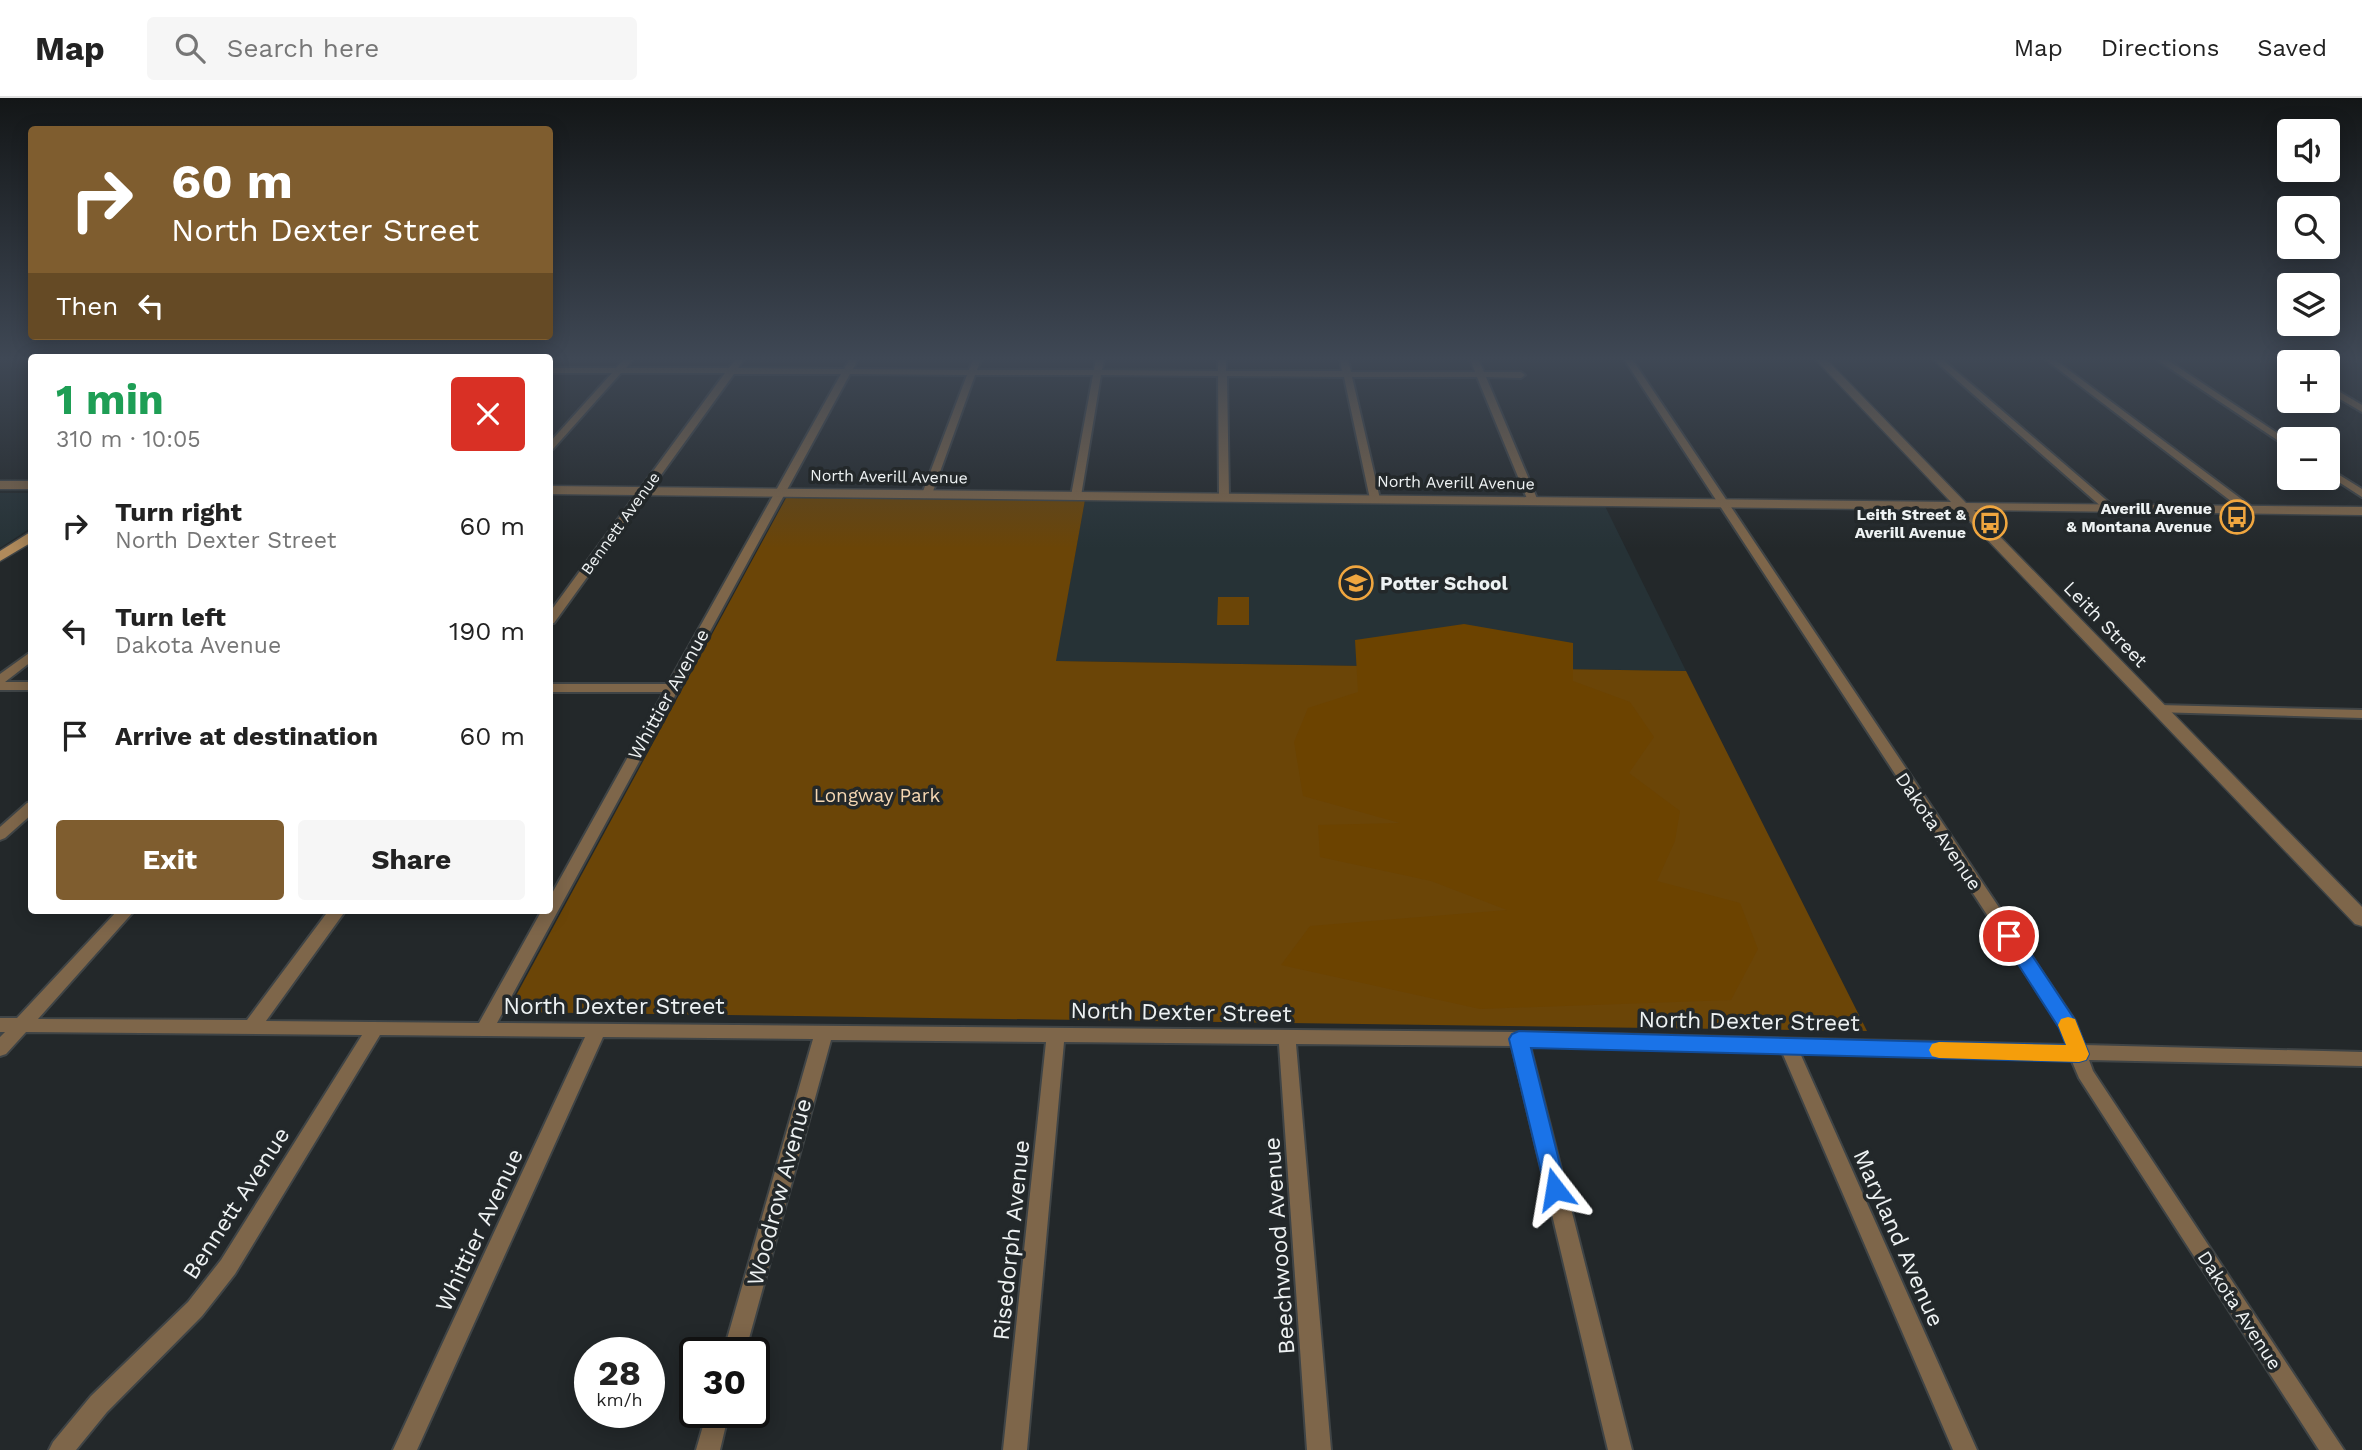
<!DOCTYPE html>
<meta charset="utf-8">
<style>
body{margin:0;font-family:"Work Sans",sans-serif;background:#f6f6f6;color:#222;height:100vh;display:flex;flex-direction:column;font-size:26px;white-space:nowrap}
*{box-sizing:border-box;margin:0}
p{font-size:23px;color:#767676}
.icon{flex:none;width:38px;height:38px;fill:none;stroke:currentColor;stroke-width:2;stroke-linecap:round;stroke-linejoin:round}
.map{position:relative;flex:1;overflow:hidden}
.panel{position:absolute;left:28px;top:256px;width:525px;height:560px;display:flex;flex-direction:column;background:#fff;border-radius:7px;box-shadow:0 4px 18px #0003}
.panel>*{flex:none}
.guide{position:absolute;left:28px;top:28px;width:525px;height:214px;border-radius:7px;box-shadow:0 4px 18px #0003;background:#7f5d2f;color:#fff;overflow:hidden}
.fabs{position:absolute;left:2277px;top:21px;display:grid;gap:14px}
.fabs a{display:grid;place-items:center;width:63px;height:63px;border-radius:7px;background:#fff;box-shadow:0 4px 18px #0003;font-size:35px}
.speed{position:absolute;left:574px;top:1239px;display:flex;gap:14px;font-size:35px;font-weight:700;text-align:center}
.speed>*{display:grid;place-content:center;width:91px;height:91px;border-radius:50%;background:#fff;box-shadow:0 4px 18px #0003;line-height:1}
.speed small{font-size:18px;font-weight:400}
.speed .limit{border:4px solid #111;border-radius:10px;background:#fff;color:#111}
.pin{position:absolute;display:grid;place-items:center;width:60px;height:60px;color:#fff;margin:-30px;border:4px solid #fff;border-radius:50%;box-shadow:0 2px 7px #0007}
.me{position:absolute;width:77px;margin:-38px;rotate:346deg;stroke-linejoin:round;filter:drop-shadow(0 0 5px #0008)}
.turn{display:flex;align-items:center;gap:24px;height:147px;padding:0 28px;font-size:32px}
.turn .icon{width:91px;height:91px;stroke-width:2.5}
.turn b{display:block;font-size:49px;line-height:60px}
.then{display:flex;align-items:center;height:66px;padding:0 28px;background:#0003;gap:14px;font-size:26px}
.round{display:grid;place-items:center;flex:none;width:74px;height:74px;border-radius:7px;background:#f6f6f6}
.summary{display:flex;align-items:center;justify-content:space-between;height:119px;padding:0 28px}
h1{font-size:42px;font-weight:700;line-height:52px;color:#1e9e55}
.primary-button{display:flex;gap:14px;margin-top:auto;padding:14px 28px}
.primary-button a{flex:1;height:80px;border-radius:7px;background:#7f5d2f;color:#fff;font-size:28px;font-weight:700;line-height:80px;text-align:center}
.primary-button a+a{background:#f6f6f6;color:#222}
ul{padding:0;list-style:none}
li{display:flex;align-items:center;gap:21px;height:105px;padding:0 28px}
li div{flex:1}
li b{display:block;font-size:26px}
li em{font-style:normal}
header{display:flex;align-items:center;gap:42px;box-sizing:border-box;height:98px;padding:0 35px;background:#fff;border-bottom:2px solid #e0e0e0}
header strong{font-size:33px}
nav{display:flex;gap:38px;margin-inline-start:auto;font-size:24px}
.search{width:490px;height:63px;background:#f6f6f6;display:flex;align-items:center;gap:18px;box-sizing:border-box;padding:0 24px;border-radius:7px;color:#767676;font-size:26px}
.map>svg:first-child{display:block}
.built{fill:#263236}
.green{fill:#6b4507}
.forest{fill:#6c4300}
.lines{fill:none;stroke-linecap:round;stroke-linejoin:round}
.minor-casing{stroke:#3f4446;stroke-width:4}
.tertiary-casing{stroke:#3f4446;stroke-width:3}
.secondary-casing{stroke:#3f4446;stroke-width:3}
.minor{fill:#7e664a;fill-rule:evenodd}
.tertiary{fill:#7e664a;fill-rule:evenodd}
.secondary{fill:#b08a5b;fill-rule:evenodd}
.route{fill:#1a73e8;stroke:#114b97;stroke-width:2}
.slow{fill:#f59e0b}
.labels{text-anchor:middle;stroke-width:7;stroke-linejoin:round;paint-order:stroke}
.far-street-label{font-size:16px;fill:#eef2f3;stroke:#23282a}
.far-poi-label{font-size:16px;font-weight:bold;fill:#eef2f3;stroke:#23282a;text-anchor:end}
.poi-label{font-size:19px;font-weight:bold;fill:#eef2f3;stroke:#23282a;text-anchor:start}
.street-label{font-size:19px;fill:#eef2f3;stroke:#23282a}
.park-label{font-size:19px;fill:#f5d7b3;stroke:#23282a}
.near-street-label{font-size:23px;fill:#eef2f3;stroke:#23282a}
</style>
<header>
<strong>Map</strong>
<div class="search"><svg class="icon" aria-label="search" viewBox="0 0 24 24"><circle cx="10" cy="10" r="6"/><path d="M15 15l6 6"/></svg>Search here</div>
<nav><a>Map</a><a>Directions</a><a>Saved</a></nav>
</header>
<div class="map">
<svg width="2362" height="1352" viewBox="0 0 2362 1352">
<rect width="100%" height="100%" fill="#23282a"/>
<path class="built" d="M0,395H31L32,429L0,450Z
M1085,402L1605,408L1686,573L1055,563Z"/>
<path class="green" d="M786,400L1085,402L1056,563L1686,573L1867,933L507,914Z
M1218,499H1249V527H1217Z"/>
<path class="forest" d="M1464,526L1573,545V583L1630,604L1654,639L1629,675L1680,713L1675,743L1657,783L1740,805L1758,851L1731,902L1480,911L1281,867L1310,828L1507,812L1431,783L1320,759L1318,727L1400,725L1303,698L1294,644L1308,610L1358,594L1355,542Z"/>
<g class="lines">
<defs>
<path id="minor" d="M624,261H633L626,270H729L736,261H744L738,270L844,271L850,261H858L853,271L969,272L973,261H981L977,272H1094L1096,261H1104L1102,272L1218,273V261H1226V273H1342L1340,261H1348L1351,274H1475L1470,261H1478L1484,274H1521L1525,277L1521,280L1486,279L1538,403L1533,406L1528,403L1477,279H1352L1380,401L1375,404L1370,401L1344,279L1227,278L1229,399L1224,402L1219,399L1218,278L1101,277L1081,398L1076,401L1071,398L1093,277H975L932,396L927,399L922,396L967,277L850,276L497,925L1519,934L2067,947L2061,930L1624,261H1632L2075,923L2084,947L2362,954V968L2089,962L2093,973L2344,1352H2319L2079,980L2071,961L1800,955L1977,1352H1953L1782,954L1530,948L1632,1352H1608L1512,948L1296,946L1331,1352H1307L1279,946L1064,944L1027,1352H1003L1046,944L831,942L745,1255H723L813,941L603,939L417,1352H393L585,939L380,937L235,1176L202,1218L107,1314L76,1352H49L53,1344L91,1298L188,1204L221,1162L362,937L26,934L6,956L0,958V939L5,934H0V920H17L118,812H135L38,921L247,922L329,812H346L266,923L479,925L542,812H550V799L664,594H550V586H668L841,276H734L554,525H550V514L725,275H621L553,351L550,352V344L612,275H550V270H616Z
M1933,261H1942L2112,407V411H2104Z
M2045,261H2054L2252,409V413H2244Z
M2156,261H2166L2289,343V350Z
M2274,261H2284L2290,264L2289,270Z
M2328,287L2362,307V314L2328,294Z
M2328,370L2362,391V399L2328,377Z
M32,553V563L5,584H32V592H0V576Z
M2159,607L2362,612V620L2154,614L2152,611Z
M32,703V716L5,740L0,742V729L27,705Z
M707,1314H729L720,1352H696Z"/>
<path id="tertiary" d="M1815,261H1826L1966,405L2362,409V417L1974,412L2362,809V828L2355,826L1959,412L550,396V388L1951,404Z
M0,383H32V391H0Z"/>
<path id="secondary" d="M32,433V444L0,463V453Z"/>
</defs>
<use href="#minor" class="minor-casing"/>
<use href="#tertiary" class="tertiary-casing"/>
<use href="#secondary" class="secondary-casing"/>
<use href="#minor" class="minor"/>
<use href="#tertiary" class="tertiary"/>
<use href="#secondary" class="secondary"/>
</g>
<linearGradient id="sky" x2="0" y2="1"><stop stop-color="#131617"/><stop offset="0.58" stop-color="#3f4855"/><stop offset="1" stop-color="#3f4855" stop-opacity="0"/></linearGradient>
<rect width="2362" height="450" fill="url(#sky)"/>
<path class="route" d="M2009,831L2016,833L2075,922L2089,956L2086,962L2079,964L1531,950L1566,1091L1563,1098L1555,1101L1547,1098L1509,941L1512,936L1519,933L2066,947L2059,930L2000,838Z"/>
<path class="slow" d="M2068,919L2075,921L2089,956L2086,962L2079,964L1939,960L1932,958L1929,952L1932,946L1939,944L2066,947L2058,927L2061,921Z"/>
<defs>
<symbol id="bus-ring" viewBox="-11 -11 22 22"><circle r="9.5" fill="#23282a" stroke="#f0a63f" stroke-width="1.5"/><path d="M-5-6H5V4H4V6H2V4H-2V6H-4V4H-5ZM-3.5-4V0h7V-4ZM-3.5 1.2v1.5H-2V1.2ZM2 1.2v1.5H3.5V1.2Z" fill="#f0a63f"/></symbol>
<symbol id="school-ring" viewBox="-11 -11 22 22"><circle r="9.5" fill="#23282a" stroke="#f0a63f" stroke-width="1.5"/><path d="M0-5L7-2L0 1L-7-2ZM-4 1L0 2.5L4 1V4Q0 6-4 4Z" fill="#f0a63f"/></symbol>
</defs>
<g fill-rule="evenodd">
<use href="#bus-ring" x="2218" y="400" width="38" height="38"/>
<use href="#bus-ring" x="1971" y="406" width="38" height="38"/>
<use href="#school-ring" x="1337" y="466" width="38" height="38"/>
</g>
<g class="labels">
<g class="far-street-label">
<text transform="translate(889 378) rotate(1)" y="6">North Averill Avenue</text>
<text transform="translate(1456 384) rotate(1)" y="6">North Averill Avenue</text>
<text transform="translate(620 425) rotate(-54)" y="6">Bennett Avenue</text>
</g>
<g class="far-poi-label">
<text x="2212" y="416">Averill Avenue<tspan x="2212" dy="18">&amp; Montana Avenue</tspan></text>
<text x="1966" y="422">Leith Street &amp;<tspan x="1966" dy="18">Averill Avenue</tspan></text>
</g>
<g class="poi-label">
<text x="1380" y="492">Potter School</text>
</g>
<g class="street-label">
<text transform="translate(2106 526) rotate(46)" y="7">Leith Street</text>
<text transform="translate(668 596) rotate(-61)" y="7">Whittier Avenue</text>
<text transform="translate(1939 733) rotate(56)" y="7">Dakota Avenue</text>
<text transform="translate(2240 1212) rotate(57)" y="7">Dakota Avenue</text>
</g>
<g class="park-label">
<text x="877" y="704">Longway Park</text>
</g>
<g class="near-street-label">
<text x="614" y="916">North Dexter Street</text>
<text transform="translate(1181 914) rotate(1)" y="8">North Dexter Street</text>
<text transform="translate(1749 923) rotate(1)" y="8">North Dexter Street</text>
<text transform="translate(779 1094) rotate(-75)" y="8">Woodrow Avenue</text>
<text transform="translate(236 1105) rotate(-57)" y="8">Bennett Avenue</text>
<text transform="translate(479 1132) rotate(-65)" y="8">Whittier Avenue</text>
<text transform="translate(1899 1140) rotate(66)" y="8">Maryland Avenue</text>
<text transform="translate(1011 1142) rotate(-84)" y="8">Risedorph Avenue</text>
<text transform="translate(1279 1148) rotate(-94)" y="8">Beechwood Avenue</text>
</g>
</g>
</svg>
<div class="fabs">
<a><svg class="icon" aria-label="sound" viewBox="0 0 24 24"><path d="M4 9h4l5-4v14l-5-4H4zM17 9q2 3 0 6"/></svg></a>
<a><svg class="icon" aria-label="search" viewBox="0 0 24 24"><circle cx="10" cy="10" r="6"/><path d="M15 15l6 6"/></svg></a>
<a><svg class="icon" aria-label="layers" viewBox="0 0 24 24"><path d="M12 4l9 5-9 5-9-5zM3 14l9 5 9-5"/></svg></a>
<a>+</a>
<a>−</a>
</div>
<div class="speed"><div>28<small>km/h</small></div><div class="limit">30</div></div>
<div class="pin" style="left:2009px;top:838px;background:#d93025"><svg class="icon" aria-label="arrive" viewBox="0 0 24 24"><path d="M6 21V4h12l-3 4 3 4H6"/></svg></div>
<svg class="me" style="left:1555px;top:1091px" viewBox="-20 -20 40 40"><path d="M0-17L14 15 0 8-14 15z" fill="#1a73e8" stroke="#fff" stroke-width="4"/></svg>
<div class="guide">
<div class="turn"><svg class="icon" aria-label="right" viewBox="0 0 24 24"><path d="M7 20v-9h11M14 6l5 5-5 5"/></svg><div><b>60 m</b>North Dexter Street</div></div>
<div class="then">Then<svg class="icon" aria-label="left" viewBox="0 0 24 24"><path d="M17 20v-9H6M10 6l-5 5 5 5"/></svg></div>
</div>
<section class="panel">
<div class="summary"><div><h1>1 min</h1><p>310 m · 10:05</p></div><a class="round" style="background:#d93025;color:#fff"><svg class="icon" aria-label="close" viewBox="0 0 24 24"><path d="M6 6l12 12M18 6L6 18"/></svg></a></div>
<ul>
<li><svg class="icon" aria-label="right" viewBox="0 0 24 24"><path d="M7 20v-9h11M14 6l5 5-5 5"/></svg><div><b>Turn right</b><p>North Dexter Street</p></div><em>60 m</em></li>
<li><svg class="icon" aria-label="left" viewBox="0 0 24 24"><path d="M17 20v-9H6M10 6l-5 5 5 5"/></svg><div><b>Turn left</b><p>Dakota Avenue</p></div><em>190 m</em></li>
<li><svg class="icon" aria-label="arrive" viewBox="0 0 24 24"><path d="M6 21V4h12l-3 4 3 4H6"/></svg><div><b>Arrive at destination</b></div><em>60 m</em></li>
</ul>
<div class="primary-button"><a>Exit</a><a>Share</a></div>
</section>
</div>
